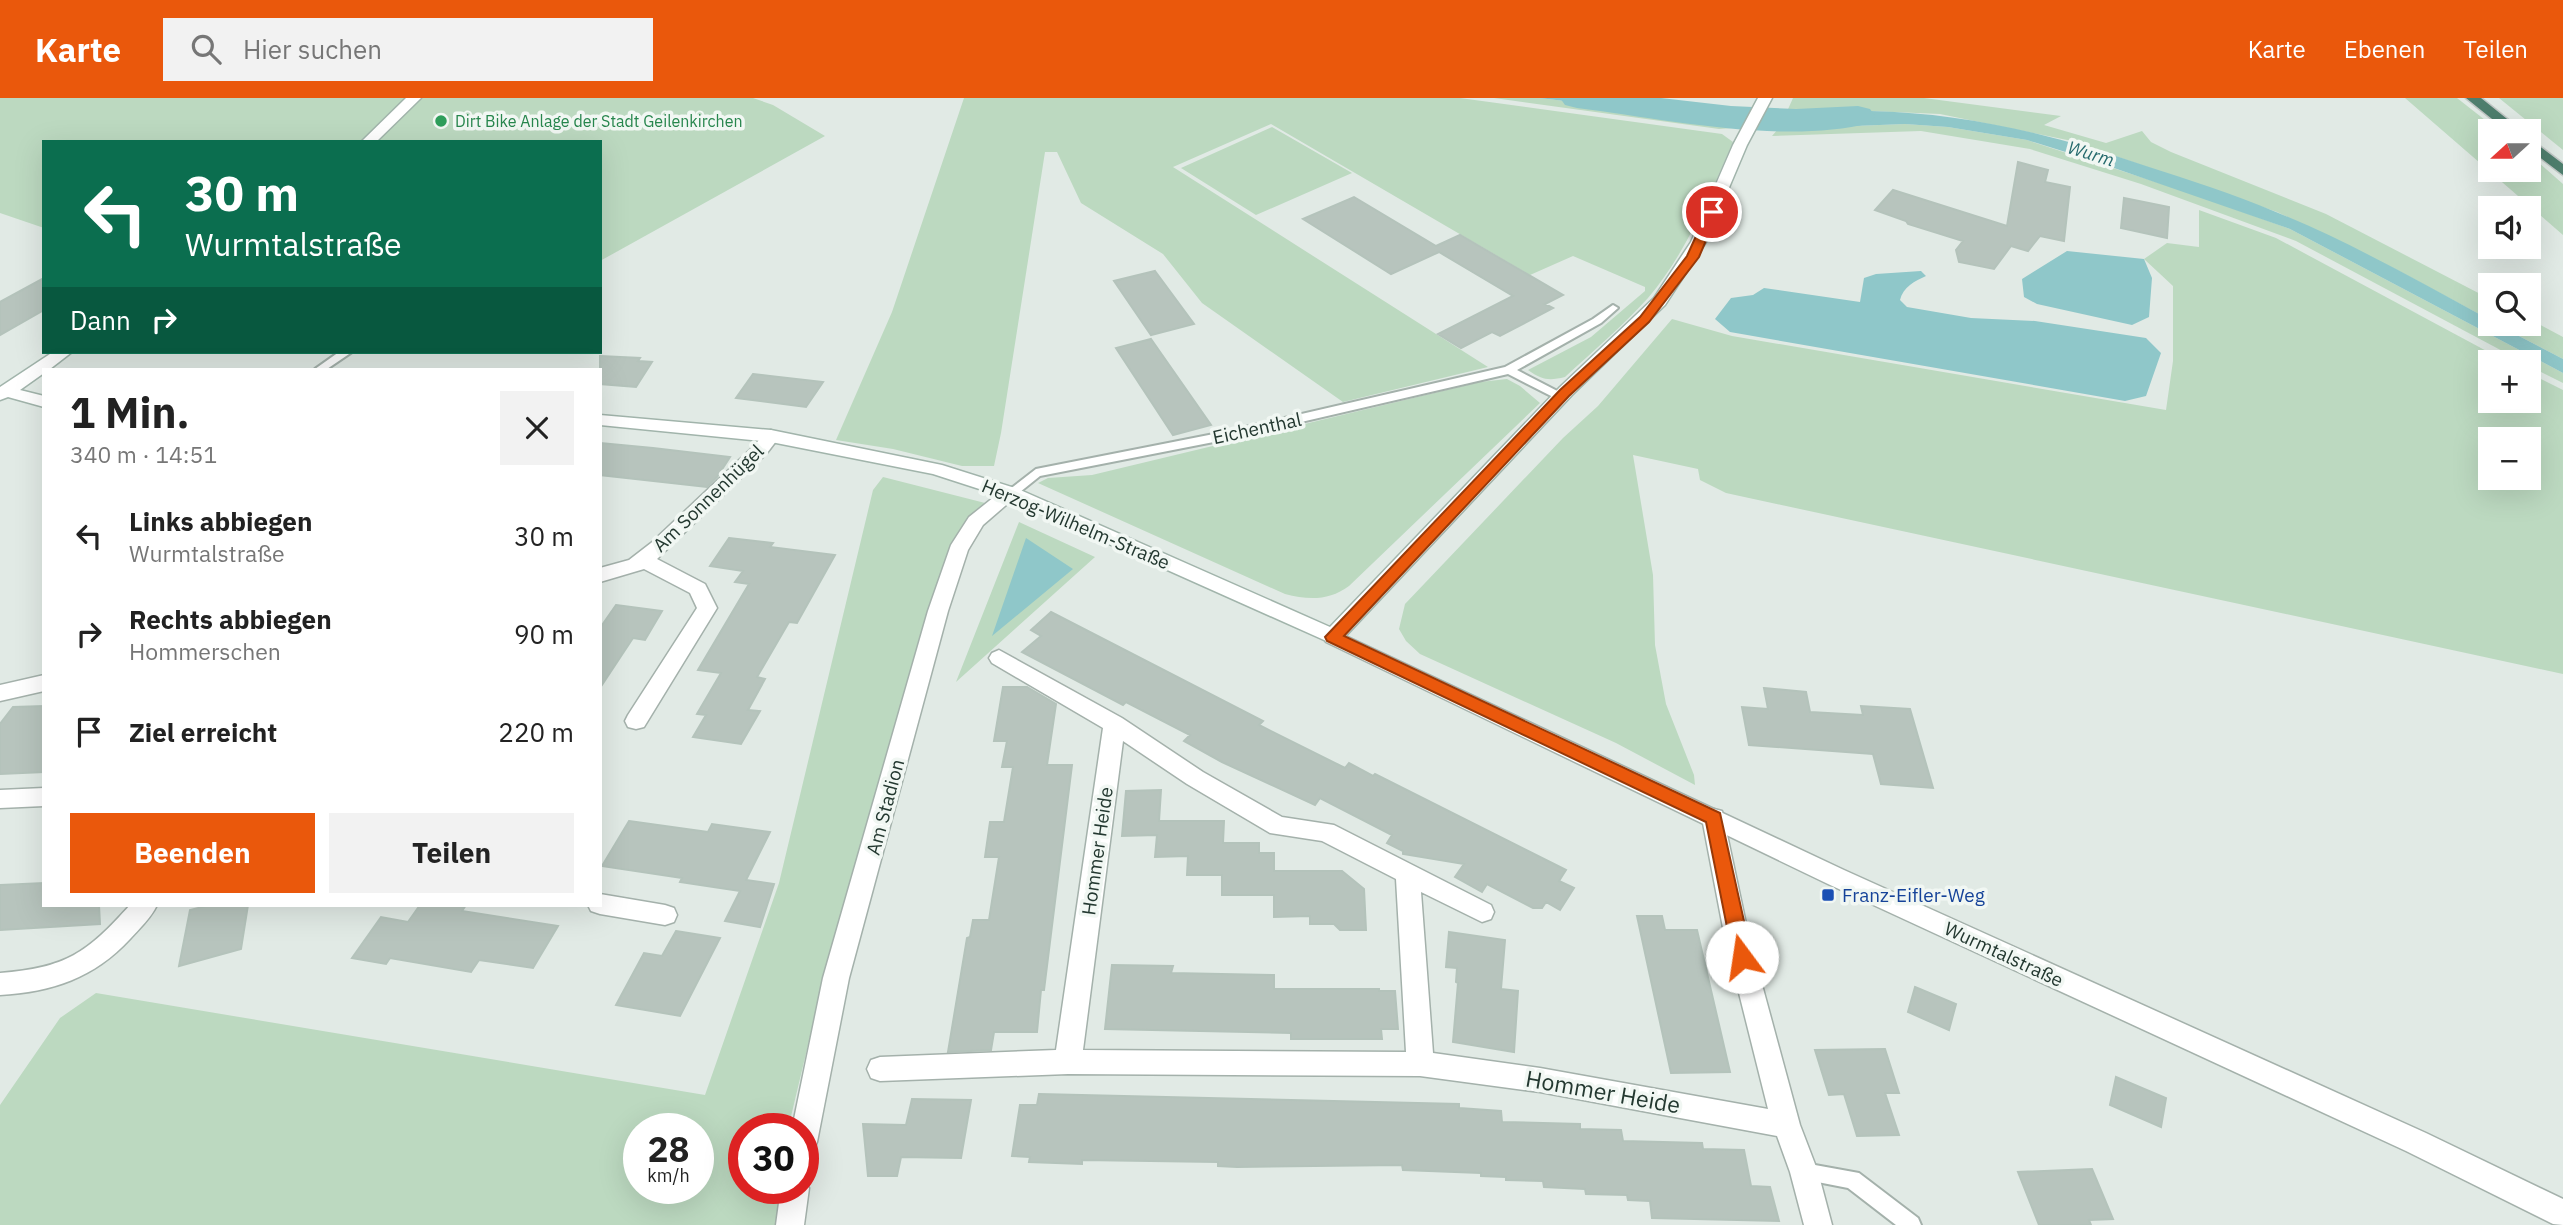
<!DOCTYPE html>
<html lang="de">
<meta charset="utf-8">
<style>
body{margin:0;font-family:"IBM Plex Sans",sans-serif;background:#f2f2f2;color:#222;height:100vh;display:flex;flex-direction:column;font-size:26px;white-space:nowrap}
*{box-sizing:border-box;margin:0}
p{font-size:23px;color:#767676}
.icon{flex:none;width:38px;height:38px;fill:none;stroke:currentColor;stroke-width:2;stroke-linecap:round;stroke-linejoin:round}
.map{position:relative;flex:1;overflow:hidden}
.details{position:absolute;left:42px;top:270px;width:560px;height:539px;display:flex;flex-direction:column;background:#fff;border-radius:0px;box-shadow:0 7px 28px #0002}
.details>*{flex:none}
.hud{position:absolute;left:42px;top:42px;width:560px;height:214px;border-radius:0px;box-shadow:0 7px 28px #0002;background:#0b6e4f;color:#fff;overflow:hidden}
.needle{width:46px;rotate:249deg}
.fabs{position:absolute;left:2478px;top:21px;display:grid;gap:14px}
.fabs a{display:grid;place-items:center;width:63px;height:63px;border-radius:0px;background:#fff;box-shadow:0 7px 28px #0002;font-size:35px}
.speed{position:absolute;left:623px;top:1015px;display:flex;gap:14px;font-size:35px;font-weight:700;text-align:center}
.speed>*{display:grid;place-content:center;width:91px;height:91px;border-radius:50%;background:#fff;box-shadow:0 7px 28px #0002;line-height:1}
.speed small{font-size:18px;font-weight:400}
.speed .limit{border:10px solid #d22;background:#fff;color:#111}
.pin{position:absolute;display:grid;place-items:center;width:60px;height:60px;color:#fff;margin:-30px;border:4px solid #fff;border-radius:50%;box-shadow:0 2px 7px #0007}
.me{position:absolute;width:77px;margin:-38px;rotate:346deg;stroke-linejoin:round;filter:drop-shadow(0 0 5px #0008)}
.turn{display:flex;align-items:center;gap:24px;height:147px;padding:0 28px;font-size:32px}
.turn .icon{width:91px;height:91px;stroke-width:2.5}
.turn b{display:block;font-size:49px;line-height:60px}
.then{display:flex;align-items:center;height:66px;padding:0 28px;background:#0003;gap:14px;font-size:26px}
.round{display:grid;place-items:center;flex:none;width:74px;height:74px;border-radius:0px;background:#f2f2f2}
.overview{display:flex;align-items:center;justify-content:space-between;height:119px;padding:0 28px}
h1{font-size:42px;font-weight:700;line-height:52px}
.primary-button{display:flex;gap:14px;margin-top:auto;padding:14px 28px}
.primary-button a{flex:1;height:80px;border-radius:0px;background:#ea580c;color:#fff;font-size:28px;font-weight:700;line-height:80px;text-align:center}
.primary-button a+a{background:#f2f2f2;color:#222}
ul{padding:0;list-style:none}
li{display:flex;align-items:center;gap:21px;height:98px;padding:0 28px}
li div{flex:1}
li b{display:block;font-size:26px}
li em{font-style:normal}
header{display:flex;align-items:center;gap:42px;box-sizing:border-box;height:98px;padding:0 35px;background:#ea580c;color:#fff}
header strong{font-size:33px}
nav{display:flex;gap:38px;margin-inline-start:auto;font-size:24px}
.search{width:490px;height:63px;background:#f2f2f2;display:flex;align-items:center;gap:18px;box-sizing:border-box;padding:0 24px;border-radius:0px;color:#767676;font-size:26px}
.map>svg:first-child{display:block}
.green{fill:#bcd9c0;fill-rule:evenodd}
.water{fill:#8fc7c9}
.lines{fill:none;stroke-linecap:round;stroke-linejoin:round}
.river{fill:#8fc7c9;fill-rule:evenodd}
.building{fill:#b7c4bd;stroke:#b4c3bb;stroke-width:2}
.service-casing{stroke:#a4b1ab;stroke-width:4}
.minor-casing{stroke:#a4b1ab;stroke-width:3}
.tertiary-casing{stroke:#a4b1ab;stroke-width:3}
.secondary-casing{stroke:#a1b4ab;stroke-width:3}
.trunk-casing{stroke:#c1c7c5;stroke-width:3}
.service{fill:#fff;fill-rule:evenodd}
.minor{fill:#fff;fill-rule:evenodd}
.tertiary{fill:#fff;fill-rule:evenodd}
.secondary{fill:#fff;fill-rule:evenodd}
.trunk{fill:#4e7e6d;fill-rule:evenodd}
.route{fill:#ea580c;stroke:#983908;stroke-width:2}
.leisure-dot{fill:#2e9e5b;stroke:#f1f7f3;stroke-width:2.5}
.transit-dot{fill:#1a4fb4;stroke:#f1f7f3;stroke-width:2.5}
.labels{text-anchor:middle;stroke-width:7;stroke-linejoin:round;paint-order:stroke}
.far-leisure-label{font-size:16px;fill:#27864d;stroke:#f1f7f3;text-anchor:start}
.far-water-label{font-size:18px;font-style:italic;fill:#256a6d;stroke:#f1f7f3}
.street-label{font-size:19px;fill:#233830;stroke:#f1f7f3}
.transit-label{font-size:19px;fill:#164399;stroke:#f1f7f3;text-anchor:start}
.near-street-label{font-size:23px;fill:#233830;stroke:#f1f7f3}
</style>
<header>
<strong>Karte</strong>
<div class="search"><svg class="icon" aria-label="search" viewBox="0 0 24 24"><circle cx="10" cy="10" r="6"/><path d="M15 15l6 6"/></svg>Hier suchen</div>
<nav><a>Karte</a><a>Ebenen</a><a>Teilen</a></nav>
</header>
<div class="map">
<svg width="2563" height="1127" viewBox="0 0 2563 1127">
<rect width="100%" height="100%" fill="#e1eae5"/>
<path class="green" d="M0,0H753L773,7L825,38L600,163V44H44V130L0,115Z
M964,0H1460L1722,36L1733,44C1709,98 1687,154 1648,200C1623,228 1593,253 1565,279C1549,283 1542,282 1528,272L1591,239L1645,193V189L1573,158L1530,177L1271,26L1173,69L1488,269L1343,304L1202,205L1163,156L1081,105L1057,54H1045L1001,335L994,368H962L893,351L836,342L892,214Z
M1494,0H1539L1736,23L1732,30L1719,31Z
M1793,0H1924L2061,18L2044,27L2106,45L2142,33L2151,44L2171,54L2326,116L2490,201V222L2399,173L2277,114L2072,43L1940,16L1870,13L1785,18Z
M2405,0H2457L2499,33H2490V72H2529V56L2563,86V137Z
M2499,0H2563V52Z
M1905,26L1948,29L2027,42L2196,97L2290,131L2563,275V285L2529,268V264H2523L2296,143L2141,86L2030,51L1921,33L1772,38L1778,31Z
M1272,29L1352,75L1256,117L1181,70Z
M2199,112L2276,140L2507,264H2490V303H2529V275L2563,292V576L1726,395L1700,382L1698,371L1633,357L1653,477L1655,547L1666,606L1694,677L1695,687L1616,645L1420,556L1406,543L1399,531L1405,506L1563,340L1598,308L1672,221L1732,238L2166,312L2173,263V188L2144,161L2167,145L2199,149ZM2490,341H2529V380H2490Z
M2529,221L2563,239V261L2496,226H2529Z
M1507,281L1520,288L1540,305L1349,488C1329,503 1308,502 1285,496L1038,385L1048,380L1092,377L1480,284Z
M883,379L989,406L970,421L878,715L829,859L788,1031H744V1090H780L776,1127H0V1007L60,920L96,895L705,997L779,785L873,392ZM639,1031H698V1090H639Z
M1019,424L1095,459L956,584Z"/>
<path class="water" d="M1539,0H1619L1745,16L1736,23Z
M1870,13C1966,15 2055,37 2146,68C2189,82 2234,96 2276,114C2350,144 2420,184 2490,222V226H2496L2563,261V275L2290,131L2088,61L2027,42L1948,29L1905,26L1778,31L1785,18Z
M2067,153L2144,161L2152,180L2149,219L2132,227L2037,206L2024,199L2022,181Z
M1921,173L1926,178C1915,183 1903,189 1900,202L1907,209L1971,220L2035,223L2146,240L2161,255L2146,298L2125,303L1730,234L1715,221L1731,200L1753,197L1764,190L1860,204L1864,180L1876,176Z
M1026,440L1073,471L992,538Z"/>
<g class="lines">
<path class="river" d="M1560,0H1661L1731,8L1796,11L1858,8L1870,11L1875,18L1870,25C1784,47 1665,21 1577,10L1565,7Z"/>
</g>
<path class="building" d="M2018,64L2048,72L2045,84L2070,89L2064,143L2040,138L2028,153L2011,148L1994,171L1959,164L1956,152L1963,143L1908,126L1906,123L1875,112L1893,92L2007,128Z
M1354,99L1436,148L1460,137L1563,197L1545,206L1553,210L1500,238L1492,234L1461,250L1438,236L1513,198L1439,154L1391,176L1303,121Z
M2124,100L2169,109L2167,140L2121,130Z
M1155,173L1194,226L1151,237L1114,183Z
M44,180V212L0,237V204Z
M1151,241L1211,327L1173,337L1116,250Z
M600,258L640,260L638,263L652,264L636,289L600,286Z
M753,276L770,278L823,284L806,309L736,300Z
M600,345L653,350L730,359L717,379L707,389L600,377Z
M729,440L773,445L770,449L835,457L797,525L789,524L757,579L765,581L748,612L760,613L741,646L693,639L706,617L697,616L721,575L698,572L749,486L735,484L743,473L710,468Z
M616,507L662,513L645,542L633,540L600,590V530Z
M1051,514L1263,623L1259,627L1345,670L1349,665L1373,678L1375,676L1566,772L1559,783L1574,790L1560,812L1546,804L1542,810H1533L1487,786L1482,794L1455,779L1464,766L1403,756V753L1387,745L1392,737L1320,700L1315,707L1222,664L1184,643L1190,637L1126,604L1123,607L1022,554L1041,538L1031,532Z
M1003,589H1027L1056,606L1047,667H1072L1044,892H1041L1037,934H994L991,952L948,954L967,840L970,839L973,822H989L999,759H985L990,724H1004L1013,669H1002L1007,643H994Z
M1764,590L1806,594L1810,614L1863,617L1861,608L1910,611L1933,690L1881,686L1873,656L1749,647L1742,609L1768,611Z
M44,608V674L0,676V626L13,609Z
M1161,692L1159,723H1224L1223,745H1259V755H1274V773H1342L1364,791L1366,832H1340L1334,826H1310V818L1274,819V797H1222V777H1187L1188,758L1155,759L1157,737L1122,738L1126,693Z
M629,723L708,734L712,726L770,734L746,782L774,786L760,829L725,823L740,793L680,784L682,780L602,768Z
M44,785V807H99L100,826L0,832V787Z
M210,807H248L241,851L179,868L190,812Z
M420,807H466L462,813L558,828L533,870L479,862L471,874L390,860L386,866L352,860L381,819L408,824Z
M1637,818H1662L1665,832H1697L1730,974L1671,975Z
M676,833L720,840L680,918L616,907L644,855L662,858Z
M1449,834L1505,842L1501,891L1518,893L1514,954L1453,944L1458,885L1456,884L1457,870L1446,869Z
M1112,867L1173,868L1171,875L1274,877V891H1379V893H1395L1398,931H1381L1382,941H1291V935L1105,931Z
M1915,889L1956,906L1949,932L1908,914Z
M1885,951L1899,995H1885L1899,1037L1857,1038L1844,996L1829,997L1815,952Z
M2116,979L2166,1000L2161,1029L2110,1007Z
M1039,996L1459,1006V1010L1501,1013L1502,1024L1580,1026V1031L1621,1032L1623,1043L1702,1045L1703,1051L1744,1052L1751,1088L1770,1089L1779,1123L1652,1120L1650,1103L1628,1102L1627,1097L1586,1096L1585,1091L1544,1089L1543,1083L1506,1082V1079L1481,1078V1075L1403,1072L1402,1067L1237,1069L1218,1068V1064L1082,1062V1066L1029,1064L1030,1059L1012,1058L1020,1007H1037Z
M912,1001L971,1002L961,1060L901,1059L897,1078H868L863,1026L906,1027Z
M2092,1071L2113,1121L2089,1122L2091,1127H2039L2018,1074Z"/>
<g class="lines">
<defs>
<path id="service" d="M1613,207L1618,210L1601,225L1517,272L1565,297V301H1557L1508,276L1224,342L1040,378L1015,398L1011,399L1005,395L1036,371L1224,334L1505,269L1593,221Z
M339,254H352L327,271H315Z
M1804,1065L1859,1075L1918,1120L1921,1127H1896L1848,1090L1797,1080L1795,1074L1797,1068Z"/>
<path id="minor" d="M771,332L780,338L767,355L657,461L705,486L717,510L644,629L636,631L628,629L625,623L628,617L697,510L690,495L644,471L600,484V470L629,462L651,445L755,347L765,334Z
M1011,389L1018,391L1020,395L983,427L968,452L948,513L849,880L817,1044L813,1053L803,1057V1031H792L823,880L928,513L951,447L969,419L1004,391Z
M999,552L1122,620L1203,674L1282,719L1334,727L1491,807L1494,814L1491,821L1482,824L1421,794L1433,955L1540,970L1768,1011L1724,835L1702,720L1706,713L1714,711L1722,713L1748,835L1800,1027L1818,1074L1832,1127H1804L1790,1074L1777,1038L1540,994L1420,978L1068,976L880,983L871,980L867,971L871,962L880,959L1056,952L1103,630L992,565L989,560L992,555ZM1123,643L1187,686L1270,735L1322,743L1396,781L1406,954L1083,952Z
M44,577V593L0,603V587Z
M44,690V708L0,710V692Z
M600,796L665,807L674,810L677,817L674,824L665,827L600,816L591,813L588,807H600Z
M130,807H157C151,820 140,830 130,841C94,880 52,894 0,897V875C66,870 87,855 130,807Z
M803,1080L809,1090L804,1127H776L781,1090H803Z"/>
<path id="tertiary" d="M1333,532L1844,772L2426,1035L2563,1101V1127L2553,1126L2406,1053L1828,786L1326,544L1323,539L1326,534Z"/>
<path id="secondary" d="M406,0H421L376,44H361Z
M1758,0H1772L1747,47L1706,144L1665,207L1572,297L1340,544L1333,546L1004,399L933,376L771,344L600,327V317L771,332L942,367L1018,391L1330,529L1560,289L1654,200L1691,144L1733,47Z
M53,254H72L50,271H44V275L20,292L44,298V309L8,299L0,302V289Z"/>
<path id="trunk" d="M2466,0H2481L2522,33H2507Z
M2529,40L2563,66V77L2529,51Z"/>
</defs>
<use href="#service" class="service-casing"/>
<use href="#minor" class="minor-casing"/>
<use href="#tertiary" class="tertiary-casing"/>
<use href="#secondary" class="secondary-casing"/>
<use href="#trunk" class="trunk-casing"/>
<use href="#service" class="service"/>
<use href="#minor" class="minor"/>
<use href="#tertiary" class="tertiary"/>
<use href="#secondary" class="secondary"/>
<use href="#trunk" class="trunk"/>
</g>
<path class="route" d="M1712,110L1718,114L1699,159L1649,224L1569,298L1344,538L1720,715L1752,859L1749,865L1742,868L1735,865L1733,859L1706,724L1327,543L1325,539L1560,292L1640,219L1687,158L1707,114Z"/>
<circle class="leisure-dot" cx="441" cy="23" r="7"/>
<rect class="transit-dot" x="1821" y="790" width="14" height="14" rx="3.5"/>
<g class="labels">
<g class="far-leisure-label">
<text x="455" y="29">Dirt Bike Anlage der Stadt Geilenkirchen</text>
</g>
<g class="far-water-label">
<text transform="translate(2091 56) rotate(17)" y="6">Wurm</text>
</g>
<g class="street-label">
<text transform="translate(1257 330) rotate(-12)" y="7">Eichenthal</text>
<text transform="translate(708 400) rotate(-44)" y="7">Am Sonnenhügel</text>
<text transform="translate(1076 426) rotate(23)" y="7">Herzog-Wilhelm-Straße</text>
<text transform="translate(885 709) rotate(-75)" y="7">Am Stadion</text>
<text transform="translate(1097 753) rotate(-82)" y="7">Hommer Heide</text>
<text transform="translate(2004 856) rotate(25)" y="7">Wurmtalstraße</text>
</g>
<g class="transit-label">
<text x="1842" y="804">Franz-Eifler-Weg</text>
</g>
<g class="near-street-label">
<text transform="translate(1603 994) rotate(10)" y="8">Hommer Heide</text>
</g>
</g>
</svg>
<div class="fabs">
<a><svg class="needle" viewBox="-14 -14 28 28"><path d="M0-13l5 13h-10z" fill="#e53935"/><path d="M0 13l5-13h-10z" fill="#767676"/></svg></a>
<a><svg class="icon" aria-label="sound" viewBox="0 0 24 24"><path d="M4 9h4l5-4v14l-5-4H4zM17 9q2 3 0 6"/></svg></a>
<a><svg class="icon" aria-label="search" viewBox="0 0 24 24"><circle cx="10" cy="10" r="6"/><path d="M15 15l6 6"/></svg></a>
<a>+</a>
<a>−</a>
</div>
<div class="speed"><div>28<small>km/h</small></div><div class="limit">30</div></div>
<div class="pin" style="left:1712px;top:114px;background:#d93025"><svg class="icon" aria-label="arrive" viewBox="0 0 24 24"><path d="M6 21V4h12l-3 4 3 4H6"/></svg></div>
<svg class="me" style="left:1742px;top:859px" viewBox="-20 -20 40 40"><circle r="19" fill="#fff"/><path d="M0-13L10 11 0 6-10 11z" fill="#ea580c"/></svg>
<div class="hud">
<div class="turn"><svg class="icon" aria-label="left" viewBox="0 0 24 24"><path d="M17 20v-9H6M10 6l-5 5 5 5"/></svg><div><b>30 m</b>Wurmtalstraße</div></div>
<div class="then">Dann<svg class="icon" aria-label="right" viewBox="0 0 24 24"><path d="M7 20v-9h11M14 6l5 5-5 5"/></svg></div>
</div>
<section class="details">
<div class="overview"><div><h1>1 Min.</h1><p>340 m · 14:51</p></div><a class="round"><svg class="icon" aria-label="close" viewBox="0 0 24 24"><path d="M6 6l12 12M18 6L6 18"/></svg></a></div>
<ul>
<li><svg class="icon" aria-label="left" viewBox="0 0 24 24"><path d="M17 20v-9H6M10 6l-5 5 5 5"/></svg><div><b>Links abbiegen</b><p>Wurmtalstraße</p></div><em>30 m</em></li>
<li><svg class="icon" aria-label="right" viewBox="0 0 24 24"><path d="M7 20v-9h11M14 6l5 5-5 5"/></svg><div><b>Rechts abbiegen</b><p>Hommerschen</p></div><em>90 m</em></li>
<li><svg class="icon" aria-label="arrive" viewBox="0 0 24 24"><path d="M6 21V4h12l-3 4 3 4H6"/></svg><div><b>Ziel erreicht</b></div><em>220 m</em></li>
</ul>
<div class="primary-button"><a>Beenden</a><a>Teilen</a></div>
</section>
</div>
